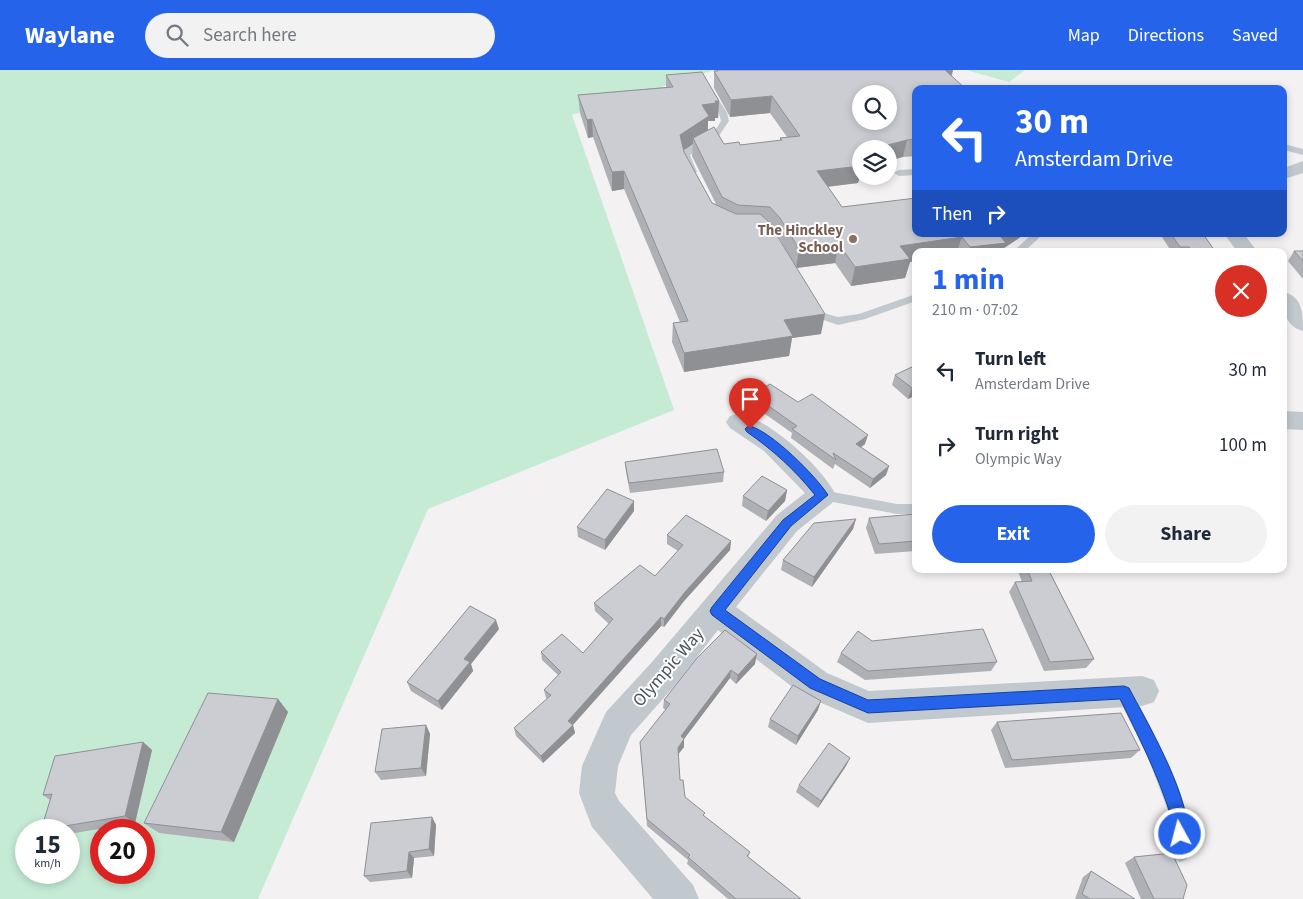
<!DOCTYPE html>
<meta charset="utf-8">
<style>
body{margin:0;font-family:"Source Sans 3",sans-serif;background:#f2f2f3;color:#1f2937;height:100vh;display:flex;flex-direction:column;font-size:19px;white-space:nowrap}
*{box-sizing:border-box;margin:0}
p{font-size:16px;color:#747a83}
.icon{flex:none;width:28px;height:28px;fill:none;stroke:currentColor;stroke-width:2;stroke-linecap:round;stroke-linejoin:round}
.map{position:relative;flex:1;overflow:hidden}
.panel{position:absolute;left:912px;top:178px;width:375px;height:325px;display:flex;flex-direction:column;background:#fff;border-radius:10px;box-shadow:0 2px 8px #0003}
.panel>*{flex:none}
.hud{position:absolute;left:912px;top:15px;width:375px;height:152px;border-radius:10px;box-shadow:0 2px 8px #0003;background:#2563eb;color:#fff;overflow:hidden}
.fabs{position:absolute;left:852px;top:15px;display:grid;gap:10px}
.fabs a{display:grid;place-items:center;width:45px;height:45px;border-radius:50%;background:#fff;box-shadow:0 2px 8px #0003;font-size:25px}
.speed{position:absolute;left:15px;top:749px;display:flex;gap:10px;font-size:25px;font-weight:700;text-align:center}
.speed>*{display:grid;place-content:center;width:65px;height:65px;border-radius:50%;background:#fff;box-shadow:0 2px 8px #0003;line-height:1}
.speed small{font-size:12px;font-weight:400}
.speed .limit{border:8px solid #d22;background:#fff;color:#111}
.pin{position:absolute;display:grid;place-items:center;width:42px;height:42px;color:#fff;margin:-51px -21px;border-radius:50% 50% 50% 0;rotate:-45deg;box-shadow:0 0 5px #0007}
.pin .icon{rotate:45deg}
.me{position:absolute;width:55px;margin:-28px;rotate:353deg;stroke-linejoin:round;filter:drop-shadow(0 0 4px #0008)}
.turn{display:flex;align-items:center;gap:18px;height:105px;padding:0 20px;font-size:22px}
.turn .icon{width:65px;height:65px;stroke-width:2.5}
.turn b{display:block;font-size:35px;line-height:42px}
.then{display:flex;align-items:center;height:48px;padding:0 20px;background:#0003;gap:10px;font-size:19px}
.round{display:grid;place-items:center;flex:none;width:52px;height:52px;border-radius:26px;background:#f2f2f3}
.overview{display:flex;align-items:center;justify-content:space-between;height:85px;padding:0 20px}
h1{font-size:30px;font-weight:700;line-height:38px;color:#2563eb}
.primary-button{display:flex;gap:10px;margin-top:auto;padding:10px 20px}
.primary-button a{flex:1;height:58px;border-radius:30px;background:#2563eb;color:#fff;font-size:20px;font-weight:700;line-height:58px;text-align:center}
.primary-button a+a{background:#f2f2f3;color:#1f2937}
ul{padding:0;list-style:none}
li{display:flex;align-items:center;gap:15px;height:75px;padding:0 20px}
li div{flex:1}
li b{display:block;font-size:19px}
li em{font-style:normal}
header{display:flex;align-items:center;gap:30px;box-sizing:border-box;height:70px;padding:0 25px;background:#2563eb;color:#fff}
header strong{font-size:24px}
nav{display:flex;gap:28px;margin-inline-start:auto;font-size:18px}
.search{width:350px;height:45px;background:#f2f2f3;display:flex;align-items:center;gap:12px;box-sizing:border-box;padding:0 18px;border-radius:28px;color:#747a83;font-size:19px}
.map>svg:first-child{display:block}
.green{fill:#c5ebd5;fill-rule:evenodd}
.lines{fill:none;stroke-linecap:round;stroke-linejoin:round}
.service{fill:#c1c8ce;fill-rule:evenodd}
.minor{fill:#c1c8ce;fill-rule:evenodd}
.wall{fill:#afb0b5;fill-rule:evenodd}
.shaded-wall{fill:#8f9094}
.building{fill:#cccdd3;stroke:#8f9094;fill-rule:evenodd}
.route{fill:#2563eb;stroke:#184099}
.education-dot{fill:#8d6e63;stroke:#fff;stroke-width:2}
.labels{text-anchor:middle;stroke-width:4;stroke-linejoin:round;paint-order:stroke}
.far-education-label{font-size:15px;font-weight:bold;fill:#785e54;stroke:#fff;text-anchor:end}
.street-label{font-size:18px;fill:#4b545d;stroke:#fff}
</style>
<header>
<strong>Waylane</strong>
<div class="search"><svg class="icon" aria-label="search" viewBox="0 0 24 24"><circle cx="10" cy="10" r="6"/><path d="M15 15l6 6"/></svg>Search here</div>
<nav><a>Map</a><a>Directions</a><a>Saved</a></nav>
</header>
<div class="map">
<svg width="1303" height="829" viewBox="0 0 1303 829">
<rect width="100%" height="100%" fill="#f3f1f1"/>
<path class="green" d="M0,0H715L572,45L674,340L428,439L258,829H0ZM26,760H69V802H26ZM101,760H144V802H101Z
M966,0H1025L1009,12Z"/>
<g class="lines">
<path class="service" d="M706,19H712L727,43L729,51L716,70L690,85L697,102L692,105L687,102L681,84C694,69 711,71 721,51L719,43L705,21Z
M1284,74L1303,79V85L1284,80Z
M916,99V105L899,106L894,103L899,100Z
M1032,164H1043L1025,181H1014Z
M916,224V231L865,249L838,255L812,246L806,236L808,234H816L820,242L838,247L859,244Z
M822,420L897,434H916V444H897L817,429L815,425L817,421Z
M1124,615L1130,618C1150,656 1204,747 1187,789L1180,792L1173,789L1170,782V746L1148,688L1116,623L1118,618Z"/>
<path class="minor" d="M1303,91V103L1284,109V98Z
M1224,164H1244L1257,181H1237Z
M1284,222C1303,227 1303,244 1303,261C1284,256 1283,239 1284,222Z
M1284,341L1303,342V360L1284,359Z
M739,343C772,352 820,395 836,425L832,433L797,461L736,537L827,603L869,621L1142,606L1154,610L1159,621L1154,632L1142,636L868,653L803,625L718,560L676,614L631,665L618,696L615,723L619,731L693,815L699,829H653L592,757L579,723L582,696L606,642L652,592L777,445L805,423L764,381L730,358L726,352L730,346Z"/>
</g>
<path class="wall" d="M715,0H953L952,6L916,19V86L903,87L861,79V105H860L858,113L828,117L842,137L916,164H1025L1004,178L1003,181H916V191L910,192L905,208L851,216L835,193L796,198L821,264L792,268L789,286L684,302L672,272L673,253L680,252L624,119L612,121L593,67L588,68L580,43L578,25L666,17V5L719,31L718,48H715V51H708V60L724,74L740,75L780,71V68L787,67L770,43L730,47L714,18V1H715ZM693,74L692,86L716,134L712,133L684,82V80ZM775,163L778,166L794,194Z
M1160,164H1203L1215,181H1171Z
M1294,181H1303V209L1288,191Z
M916,266V276L914,271Z
M916,295V325L908,329L892,315L895,305Z
M753,325L798,332L865,374L861,377L889,396L886,405L870,418L835,394L833,399L791,368L792,363L751,334Z
M625,392L724,402L723,412L630,423L626,402Z
M787,420L785,431L766,451L742,436L743,426Z
M634,441L605,480L578,467L577,457Z
M916,444V481L875,484L866,458L869,448Z
M856,449L853,459L812,517L781,500L783,490Z
M667,465L731,471L730,480L684,531L664,557L661,556L573,655L575,663L543,693L516,666L514,658L547,629L546,628L544,620L558,605L542,590L541,582L583,583L609,554L595,541L594,533L655,506L678,481L667,474Z
M1017,499H1051L1049,500L1094,589L1086,598L1044,601L1009,522L1015,512H1022Z
M499,559L471,594L473,601L442,640L411,621L407,612Z
M872,571L997,592L991,601L865,610L837,592L841,583Z
M697,588L755,594L736,614L730,608L684,669V677L678,684L680,710L685,727L704,746L750,782L748,787L801,829H728L687,794L688,790L647,756L640,672L666,640L663,638L664,630Z
M278,629L288,642L234,772L159,763L144,753Z
M818,640L796,675L768,657L770,649Z
M997,652L1140,680L1131,688L1005,698L991,660Z
M426,655L430,664L426,706L381,710L375,702Z
M143,672L152,680L135,753L69,764V760H41L50,730L43,725Z
M850,688L846,696L818,738L796,722L799,715Z
M432,747L436,755L434,786L414,788L412,808L370,812L364,806Z
M1134,787L1183,829H1141L1125,793Z
M1091,801L1135,829H1075L1083,807Z"/>
<path class="shaded-wall" d="M944,0H953L949,14Z
M772,26L770,43L730,47L731,30Z
M715,31H719L718,48H715V51H708V64L693,68V74L680,83V65L702,35Z
M592,49L593,67L588,68L587,50Z
M907,70L903,87L889,91V79H875Z
M856,88H861V105H860L858,113L814,118L817,101Z
M624,101V119L612,121V102Z
M1005,164H1025L1004,178L1003,181H969L970,177L1001,167Z
M962,167L957,181H916V191L910,192L905,208L851,216L855,197L900,176Z
M839,174L835,193L796,198L799,179Z
M825,244L821,264L792,268L789,286L684,302V283L784,250Z
M916,316V325L908,329L912,318Z
M868,365L865,374L854,383L856,374Z
M889,396L886,405L870,418L873,409Z
M787,420L785,431L766,451L768,441Z
M634,431V441L605,480V470Z
M856,449L853,459L812,517L814,507Z
M731,471L730,480L684,531L664,557V549L685,522Z
M661,547V556L570,658L568,651Z
M496,550L499,559L471,594L473,601L442,640L438,631L464,589Z
M757,584L755,594L736,614L738,605Z
M731,600L730,608L684,669V677L677,686L678,678L681,666Z
M278,629L288,642L234,772L221,762Z
M821,631L818,640L796,675L798,666Z
M426,655L430,664L426,706L421,698Z
M573,655L575,663L543,693L541,686Z
M143,672L152,680L135,753L125,746Z
M850,688L846,696L818,738L821,731Z
M432,747L436,755L434,786L429,779Z
M409,782L414,788L412,808L407,801Z"/>
<path class="building" d="M718,0H945L966,19H916V69L907,70L876,78V79H861V88H856L861,96L817,101L842,137L916,128V164H1005L1001,167L1006,173L970,177L962,167L900,176L910,189L855,197L839,174L799,179L780,148L770,137L738,135L722,127L693,68L714,57L724,74L739,72L740,75L782,70L780,68L800,66L772,26L731,30L714,1H718ZM861,24H889V51H861Z
M702,2L719,31H715L716,33L702,35L709,46L680,65L684,82L712,133L736,144H760L768,151L825,244L784,250L793,266L684,283L673,253L688,251L624,101L612,102L592,49L587,50L578,25L673,17L666,5Z
M1171,164H1203L1215,181H1192L1189,177H1180Z
M1294,181H1303V191Z
M916,295V316L912,318L895,305Z
M770,314L798,332L812,324L868,365L856,374L889,396L873,409L833,383L836,390L792,359L797,356L753,325Z
M717,379L724,402L629,413L625,392Z
M762,406L787,420L768,441L743,426Z
M607,419L634,431L605,470L577,457Z
M916,444V471L879,474L869,448Z
M686,445L731,471L685,522L664,549L661,547L568,651L573,655L541,686L514,658L551,625L544,620L561,602L541,582L562,564L583,583L613,549L594,533L640,495L655,506L683,475L667,465Z
M856,449L814,507L783,490L814,453Z
M1027,499H1048L1094,589L1050,592L1015,512L1032,511Z
M470,536L496,550L464,589L470,592L438,631L407,612Z
M983,559L997,592L868,601L841,583L858,561L872,571Z
M725,560L757,584L738,605L731,600L681,666L684,669L678,678L680,710H683L685,727L705,743L703,745L750,782L747,786L801,829H736L688,787L690,785L647,749L640,672L670,634L664,630L697,588Z
M793,615L821,631L798,666L770,649Z
M208,623L278,629L221,762L144,753Z
M1121,643L1140,680L1012,690L997,652Z
M426,655L421,698L375,702L382,659Z
M143,672L125,746L41,760L52,724L43,725L55,686Z
M829,673L850,688L821,731L799,715Z
M432,747L429,779L409,782L407,801L364,806L371,753Z
M1172,783L1187,815L1183,829H1154L1134,787Z
M1091,801L1135,829H1090L1082,824Z"/>
<path class="route" d="M750,356C772,362 816,406 828,425L791,456L725,540L820,609L868,630L1124,616L1129,618C1144,647 1198,739 1185,769L1180,772L1174,769C1171,761 1173,751 1170,743C1157,703 1139,667 1120,629L868,643L810,618L712,545L710,541L712,537L783,450L815,425C795,400 773,380 747,362L745,359L747,357Z"/>
<circle class="education-dot" cx="853" cy="169" r="5"/>
<g class="labels">
<g class="far-education-label">
<text x="843" y="165">The Hinckley<tspan x="843" dy="17">School</tspan></text>
</g>
<g class="street-label">
<text transform="translate(668 597) rotate(-49)" y="6">Olympic Way</text>
</g>
</g>
</svg>
<div class="fabs">
<a><svg class="icon" aria-label="search" viewBox="0 0 24 24"><circle cx="10" cy="10" r="6"/><path d="M15 15l6 6"/></svg></a>
<a><svg class="icon" aria-label="layers" viewBox="0 0 24 24"><path d="M12 4l9 5-9 5-9-5zM3 14l9 5 9-5"/></svg></a>
</div>
<div class="speed"><div>15<small>km/h</small></div><div class="limit">20</div></div>
<div class="pin" style="left:750px;top:359px;background:#d93025"><svg class="icon" aria-label="arrive" viewBox="0 0 24 24"><path d="M6 21V4h12l-3 4 3 4H6"/></svg></div>
<svg class="me" style="left:1180px;top:764px" viewBox="-20 -20 40 40"><circle r="17" fill="#2563eb" stroke="#fff" stroke-width="3"/><path d="M0-11L8 9 0 5-8 9z" fill="#fff"/></svg>
<div class="hud">
<div class="turn"><svg class="icon" aria-label="left" viewBox="0 0 24 24"><path d="M17 20v-9H6M10 6l-5 5 5 5"/></svg><div><b>30 m</b>Amsterdam Drive</div></div>
<div class="then">Then<svg class="icon" aria-label="right" viewBox="0 0 24 24"><path d="M7 20v-9h11M14 6l5 5-5 5"/></svg></div>
</div>
<section class="panel">
<div class="overview"><div><h1>1 min</h1><p>210 m · 07:02</p></div><a class="round" style="background:#d93025;color:#fff"><svg class="icon" aria-label="close" viewBox="0 0 24 24"><path d="M6 6l12 12M18 6L6 18"/></svg></a></div>
<ul>
<li><svg class="icon" aria-label="left" viewBox="0 0 24 24"><path d="M17 20v-9H6M10 6l-5 5 5 5"/></svg><div><b>Turn left</b><p>Amsterdam Drive</p></div><em>30 m</em></li>
<li><svg class="icon" aria-label="right" viewBox="0 0 24 24"><path d="M7 20v-9h11M14 6l5 5-5 5"/></svg><div><b>Turn right</b><p>Olympic Way</p></div><em>100 m</em></li>
</ul>
<div class="primary-button"><a>Exit</a><a>Share</a></div>
</section>
</div>
